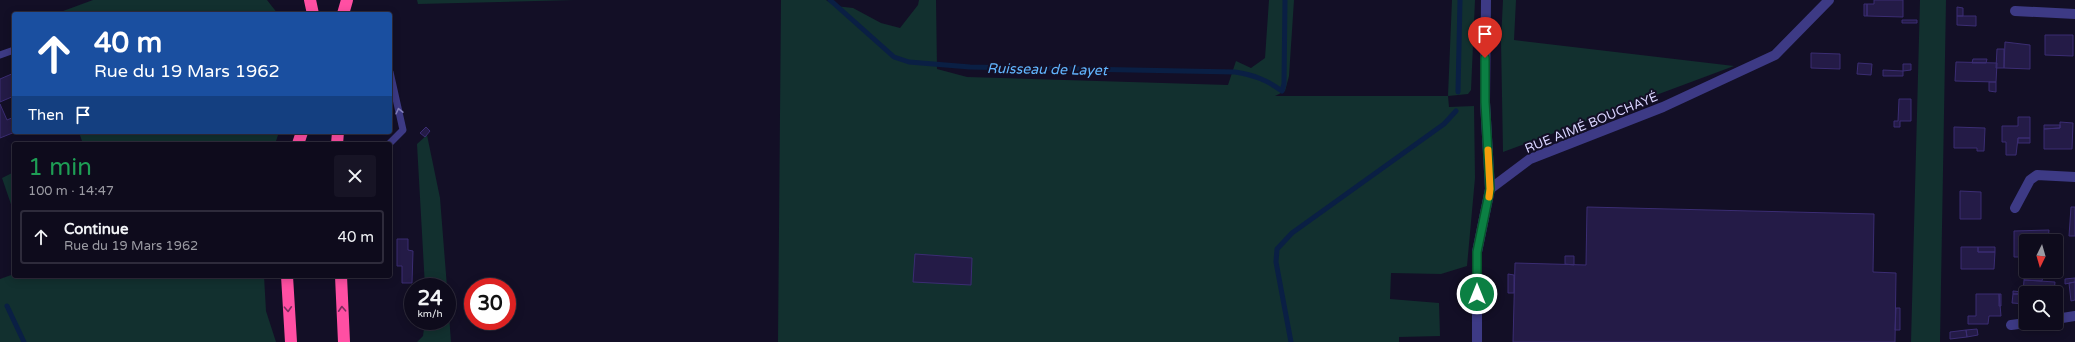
<!DOCTYPE html>
<meta charset="utf-8">
<style>
body{margin:0;font-family:"Varela Round",sans-serif;background:#171425;color:#f1f3f6;height:100vh;display:flex;flex-direction:column;font-size:15px;white-space:nowrap}
*{box-sizing:border-box;margin:0}
p{font-size:13px;color:#9b9ba3}
.icon{flex:none;width:22px;height:22px;fill:none;stroke:currentColor;stroke-width:2;stroke-linecap:round;stroke-linejoin:round}
.map{position:relative;flex:1;overflow:hidden}
.sheet{position:absolute;left:12px;top:142px;width:380px;height:136px;display:flex;flex-direction:column;background:#0e0b1c;border-radius:4px;box-shadow:0 2px 10px #0003,0 0 0 1px #2e2b3b}
.sheet>*{flex:none}
.banner{position:absolute;left:12px;top:12px;width:380px;height:122px;border-radius:4px;box-shadow:0 2px 10px #0003,0 0 0 1px #2e2b3b;background:#1a4fa0;color:#fff;overflow:hidden}
.needle{width:26px;rotate:185deg}
.fabs{position:absolute;left:2019px;top:234px;display:grid;gap:8px}
.fabs a{display:grid;place-items:center;width:44px;height:44px;border-radius:4px;background:#0e0b1c;box-shadow:0 2px 10px #0003,0 0 0 1px #2e2b3b;font-size:20px}
.speed{position:absolute;left:404px;top:278px;display:flex;gap:8px;font-size:20px;font-weight:700;text-align:center}
.speed>*{display:grid;place-content:center;width:52px;height:52px;border-radius:50%;background:#0e0b1c;box-shadow:0 2px 10px #0003,0 0 0 1px #2e2b3b;line-height:1}
.speed small{font-size:10px;font-weight:400}
.speed .limit{border:6px solid #d22;background:#fff;color:#111}
.pin{position:absolute;display:grid;place-items:center;width:34px;height:34px;color:#fff;margin:-41px -17px;border-radius:50% 50% 50% 0;rotate:-45deg;box-shadow:0 0 4px #0007}
.pin .icon{rotate:45deg}
.me{position:absolute;width:44px;margin:-22px;rotate:0deg;stroke-linejoin:round;filter:drop-shadow(0 0 3px #0008)}
.turn{display:flex;align-items:center;gap:14px;height:84px;padding:0 16px;font-size:18px}
.turn .icon{width:52px;height:52px;stroke-width:2.5}
.turn b{display:block;font-size:28px;line-height:34px}
.then{display:flex;align-items:center;height:38px;padding:0 16px;background:#0003;gap:8px;font-size:15px}
.round{display:grid;place-items:center;flex:none;width:42px;height:42px;border-radius:4px;background:#171425}
.overview{display:flex;align-items:center;justify-content:space-between;height:68px;padding:0 16px}
h1{font-size:24px;font-weight:600;line-height:30px;color:#1e9e55}
ul{padding:0;list-style:none}
li{display:flex;align-items:center;gap:12px;height:54px;margin:0 8px 6px;padding:0 8px;border:2px solid #2e2b3b;border-radius:4px}
li div{flex:1}
li b{display:block;font-size:15px}
li em{font-style:normal}
.map>svg:first-child{display:block}
.green{fill:#12302f}
.lines{fill:none;stroke-linecap:round;stroke-linejoin:round}
.stream{stroke:#0a1f44;stroke-width:5}
.building{fill:#241b47;stroke:#3b2d73}
.lane{stroke:#3d3a85;stroke-width:7}
.street{stroke:#3d3a85;stroke-width:10}
.highway{stroke:#ff4fa3;stroke-width:12}
.oneway{stroke:#837fbc}
.oneway2{stroke:#7d2c5e}
.route-casing{stroke:#07532c;stroke-width:10}
.route{stroke:#0b8043;stroke-width:7}
.slow{stroke:#f59e0b;stroke-width:7}
.labels{text-anchor:middle;stroke-width:4;stroke-linejoin:round;paint-order:stroke}
.street-label{font-size:13px;fill:#d9d4ff;stroke:#130f26}
.water-label{font-size:14px;font-style:italic;fill:#62b6ff;stroke:#130f26}
</style>
<div class="map">
<svg width="2075" height="342" viewBox="0 0 2075 342">
<rect width="100%" height="100%" fill="#130f26"/>
<path class="green" d="M93,0H267L278,14H55Z
M417,0H574L418,4Z
M781,0H826L835,6L853,8L881,23L900,28L918,5L919,0H936L937,69L967,77L1228,85L1236,61L1251,68L1265,58L1269,0H1294L1289,76L1285,91L1275,96H1448L1452,0H1475L1471,90L1468,94L1448,96L1449,107L1474,106L1475,178L1467,266L1441,274L1391,273L1390,299L1439,303L1440,336L1399,337V342H778Z
M1503,0H1516L1514,40L1734,66L1503,152L1501,40Z
M1920,0H1946L1940,342H1911Z
M79,132H279L275,144H75L82,141Z
M427,135L440,198L447,287H425L417,144Z
M14,172V213L2,178Z
M14,274V276H264L266,311L276,342H0V279Z
M447,288L451,342H417L423,336L425,321H447Z"/>
<g class="lines">
<path class="stream" d="M830,0L894,57L909,62L970,67L1235,72C1254,75 1267,80 1282,91L1284,84L1285,0
M1458,92L1460,0
M7,306L24,342
M1291,342L1276,262L1277,249L1292,233L1444,124L1456,111"/>
</g>
<path class="building" d="M1874,0H1903V17L1867,16V4H1874Z
M1864,4H1867V16H1864Z
M1957,7L1963,8V16H1957Z
M1957,16H1976V26L1957,25Z
M1902,20H1917V23H1902Z
M2045,35H2073V56L2045,55Z
M2005,42L2030,45V69L2004,68Z
M1997,49H2004V68H1996Z
M1811,53L1840,54V69L1811,68Z
M1973,59H1987L1986,63H1972Z
M1956,62L1997,63L1996,82L1955,81Z
M1858,63L1872,64L1871,75L1857,74Z
M1903,64H1911V70L1903,71Z
M1883,70L1903,71V76H1883Z
M14,73V96L0,102V79Z
M1989,82H1996V92L1989,91Z
M1899,99H1911V121H1900V127H1894V121H1898Z
M0,104L7,120L14,117L15,132L0,138Z
M2018,117H2030V138H2018L2016,155H2006V142H2002V126H2018Z
M2060,122L2073,123L2072,149H2044V129L2060,128Z
M2044,125H2060V128L2044,129Z
M426,127L430,131L425,137L420,133Z
M1954,127L1985,128L1984,151H1977V148H1954Z
M2018,138H2030V143H2018Z
M1960,191L1981,192V219H1960Z
M1587,207L1874,214L1873,272L1896,273L1895,342H1513L1515,263L1586,265Z
M2071,207H2075V236H2069Z
M2049,230L2048,241H2026V250H2021V257H2014V231Z
M397,239H408V250L413,251L412,283H402V266H397Z
M1961,247H1978V252H1995L1994,269H1961Z
M1978,247H1995V252H1978Z
M915,254L972,258L971,285L913,282Z
M1565,256H1574V265L1565,264Z
M1508,274L1514,275V293H1508Z
M2024,274L2043,276L2042,281L2024,280Z
M2075,278V282L2065,284V279Z
M2024,280L2055,282L2054,293H2026V304L2012,303L2013,294H2023Z
M2075,282V300L2071,301L2069,283Z
M2013,291L2023,292V294H2013Z
M1976,294H1999L2001,316H1989L1988,324H1968V316H1976Z
M1999,294H2001V306H1999Z
M1896,308H1900V330H1895Z
M1977,329L1978,335L1967,337L1966,330Z
M1966,330L1967,337L1950,339V332Z"/>
<g class="lines">
<path class="lane" d="M0,55L14,50
M389,144L403,130L390,72"/>
<path class="street" d="M1486,0L1485,102L1490,189
M2015,11L2075,14
M2015,208L2030,180L2037,175L2075,177
M2056,319L2075,316
M2011,325L2026,323
M1477,342V252L1490,189L1530,159L1663,107L1775,55L1829,0"/>
<path class="highway" d="M310,0L313,14
M343,14L347,0
M298,144L302,132
M337,144L338,132
M287,276L291,342
M341,276L344,342"/>
</g>
<defs><path id="oneway-chevron" d="M-2-3.5L2.5 0L-2 3.5" fill="none" stroke-width="1.6" stroke-linecap="round" stroke-linejoin="round"/></defs>
<use class="oneway" href="#oneway-chevron" transform="translate(399 111) rotate(-103)"/>
<g class="oneway2">
<use href="#oneway-chevron" transform="translate(288 309) rotate(87)"/>
<use href="#oneway-chevron" transform="translate(342 309) rotate(-93)"/>
</g>
<g class="lines">
<defs>
<path id="route" d="M1477,294V252L1490,189L1485,102V58"/>
</defs>
<use href="#route" class="route-casing"/>
<use href="#route" class="route"/>
<path class="slow" d="M1488,150L1490,189L1489,197"/>
</g>
<g class="labels">
<g class="street-label">
<text transform="translate(1591 122) rotate(-22)" y="5">RUE AIMÉ BOUCHAYÉ</text>
</g>
<g class="water-label">
<text transform="translate(1047 69) rotate(1)" y="5">Ruisseau de Layet</text>
</g>
</g>
</svg>
<div class="fabs">
<a><svg class="needle" viewBox="-14 -14 28 28"><path d="M0-13l5 13h-10z" fill="#e53935"/><path d="M0 13l5-13h-10z" fill="#9b9ba3"/></svg></a>
<a><svg class="icon" aria-label="search" viewBox="0 0 24 24"><circle cx="10" cy="10" r="6"/><path d="M15 15l6 6"/></svg></a>
</div>
<div class="speed"><div>24<small>km/h</small></div><div class="limit">30</div></div>
<div class="pin" style="left:1485px;top:58px;background:#d93025"><svg class="icon" aria-label="arrive" viewBox="0 0 24 24"><path d="M6 21V4h12l-3 4 3 4H6"/></svg></div>
<svg class="me" style="left:1477px;top:294px" viewBox="-20 -20 40 40"><circle r="17" fill="#0b8043" stroke="#fff" stroke-width="3"/><path d="M0-11L8 9 0 5-8 9z" fill="#fff"/></svg>
<div class="banner">
<div class="turn"><svg class="icon" aria-label="ahead" viewBox="0 0 24 24"><path d="M12 20V5M6 11l6-6 6 6"/></svg><div><b>40 m</b>Rue du 19 Mars 1962</div></div>
<div class="then">Then<svg class="icon" aria-label="arrive" viewBox="0 0 24 24"><path d="M6 21V4h12l-3 4 3 4H6"/></svg></div>
</div>
<section class="sheet">
<div class="overview"><div><h1>1 min</h1><p>100 m · 14:47</p></div><a class="round"><svg class="icon" aria-label="close" viewBox="0 0 24 24"><path d="M6 6l12 12M18 6L6 18"/></svg></a></div>
<ul>
<li><svg class="icon" aria-label="ahead" viewBox="0 0 24 24"><path d="M12 20V5M6 11l6-6 6 6"/></svg><div><b>Continue</b><p>Rue du 19 Mars 1962</p></div><em>40 m</em></li>
</ul>
</section>
</div>
